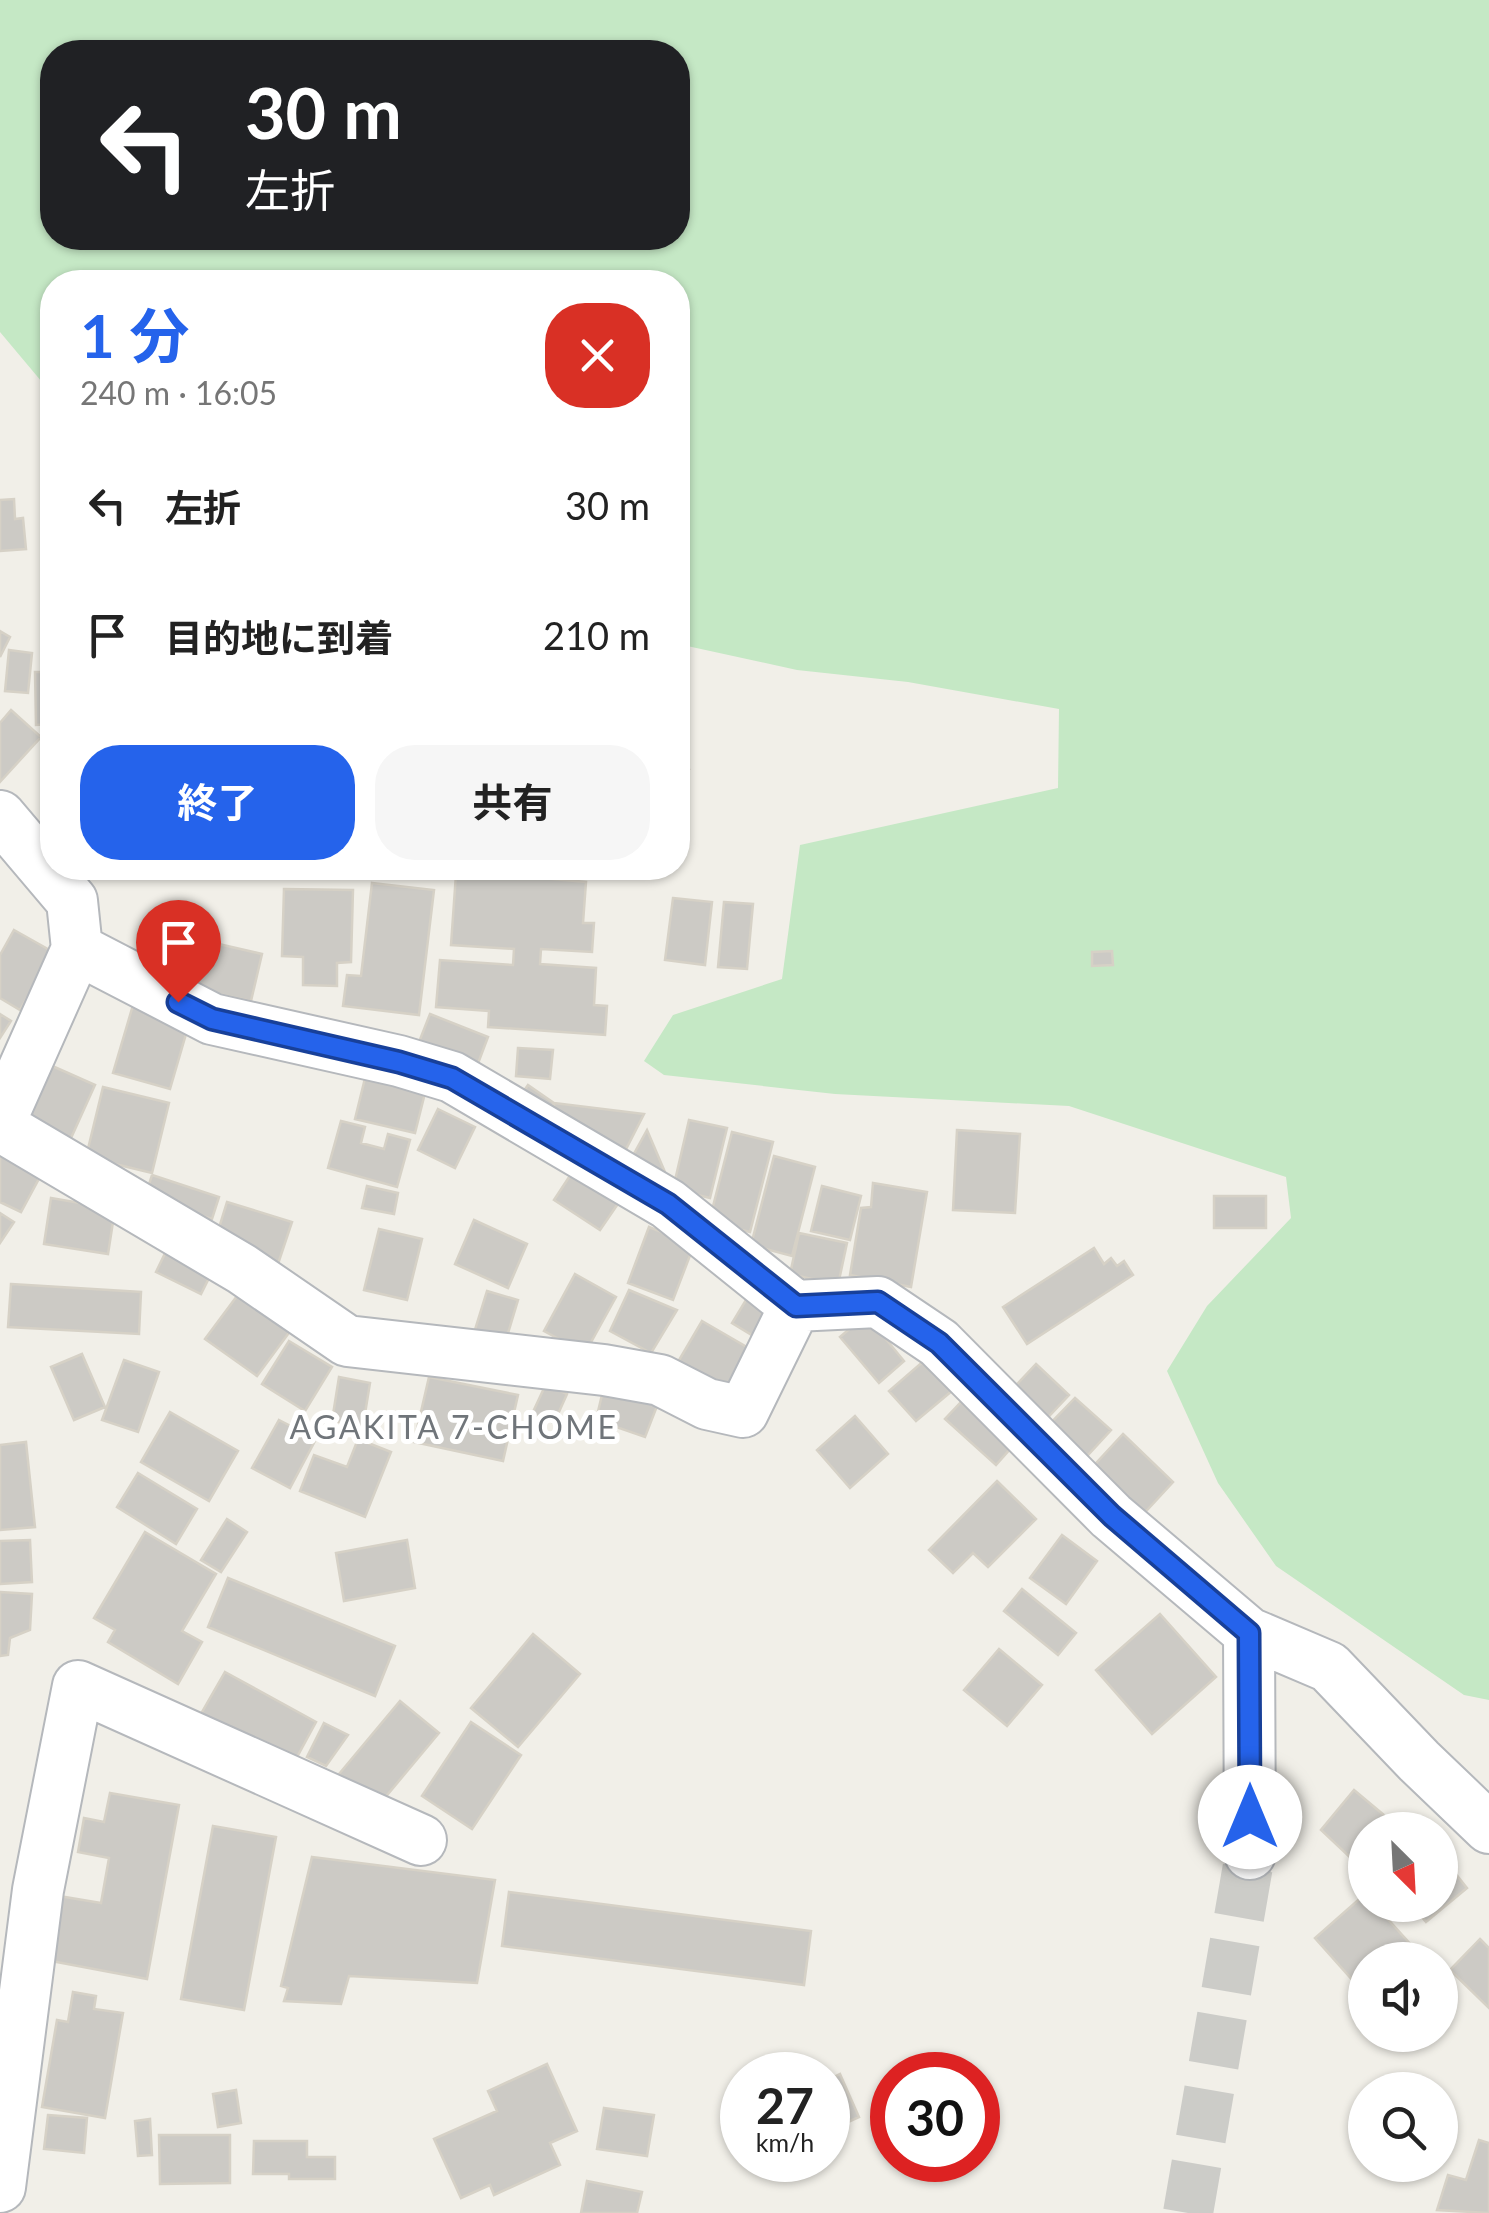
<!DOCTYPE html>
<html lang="ja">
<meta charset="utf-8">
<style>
body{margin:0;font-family:Lato,"Noto Sans JP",sans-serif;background:#f6f6f6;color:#222;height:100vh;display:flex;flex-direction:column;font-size:38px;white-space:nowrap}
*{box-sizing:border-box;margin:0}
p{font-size:32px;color:#767676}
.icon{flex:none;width:55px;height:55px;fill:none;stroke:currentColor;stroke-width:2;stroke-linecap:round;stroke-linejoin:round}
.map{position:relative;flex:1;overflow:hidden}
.panel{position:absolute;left:40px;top:270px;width:650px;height:610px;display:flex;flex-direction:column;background:#fff;border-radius:40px;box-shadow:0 2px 8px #0004}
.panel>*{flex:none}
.guide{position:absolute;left:40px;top:40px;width:650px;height:210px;border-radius:40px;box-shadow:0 2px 8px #0004;background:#202124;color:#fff;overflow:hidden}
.needle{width:65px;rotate:156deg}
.controls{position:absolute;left:1348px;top:1812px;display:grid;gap:20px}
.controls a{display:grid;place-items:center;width:110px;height:110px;border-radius:50%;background:#fff;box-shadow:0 2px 8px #0004;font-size:50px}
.speed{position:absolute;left:720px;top:2052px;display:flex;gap:20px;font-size:50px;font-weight:700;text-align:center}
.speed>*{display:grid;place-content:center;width:130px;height:130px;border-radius:50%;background:#fff;box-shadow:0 2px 8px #0004;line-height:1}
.speed small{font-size:25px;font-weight:400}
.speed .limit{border:15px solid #d22;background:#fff;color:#111}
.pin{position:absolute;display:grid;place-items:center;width:85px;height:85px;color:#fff;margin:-102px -42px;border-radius:50% 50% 50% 0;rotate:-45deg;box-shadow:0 0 10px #0007}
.pin .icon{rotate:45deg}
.me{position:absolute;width:110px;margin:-55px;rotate:0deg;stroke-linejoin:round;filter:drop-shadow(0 0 8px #0008)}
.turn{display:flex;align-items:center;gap:35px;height:210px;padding:0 40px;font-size:45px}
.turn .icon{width:130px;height:130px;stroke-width:2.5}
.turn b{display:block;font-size:70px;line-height:85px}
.round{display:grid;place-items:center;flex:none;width:105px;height:105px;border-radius:40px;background:#f6f6f6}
.headline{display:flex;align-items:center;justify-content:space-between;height:170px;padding:0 40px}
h1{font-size:60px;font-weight:700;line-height:75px;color:#2563eb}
.cta{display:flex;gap:20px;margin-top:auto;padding:20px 40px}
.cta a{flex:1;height:115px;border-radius:40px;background:#2563eb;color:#fff;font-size:40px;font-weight:700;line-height:115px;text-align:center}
.cta a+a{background:#f6f6f6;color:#222}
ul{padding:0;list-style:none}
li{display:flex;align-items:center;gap:30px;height:130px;padding:0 40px}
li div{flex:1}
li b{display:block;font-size:38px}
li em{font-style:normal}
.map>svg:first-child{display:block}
.green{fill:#c5e8c5;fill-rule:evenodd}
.building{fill:#cccac5;stroke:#d6d1c6;stroke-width:2.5}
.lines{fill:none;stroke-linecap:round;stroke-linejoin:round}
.street-tunnel{stroke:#ccccc8;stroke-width:50;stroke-dasharray:50 25;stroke-linecap:butt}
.street-casing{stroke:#b5b8bc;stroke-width:54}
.street{stroke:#fff;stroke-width:50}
.route-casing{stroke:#184099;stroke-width:25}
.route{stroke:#2563eb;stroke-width:18}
.labels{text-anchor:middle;stroke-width:10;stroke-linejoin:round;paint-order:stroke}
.neighbourhood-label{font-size:32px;letter-spacing:2.5px;fill:#70757a;stroke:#fff}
</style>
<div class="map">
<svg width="1489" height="2213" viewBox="0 0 1489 2213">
<rect width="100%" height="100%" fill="#f1efe8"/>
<path class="green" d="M0,0H1489V1700L1464,1695L1276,1566L1218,1483L1167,1371L1207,1306L1291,1218L1286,1177L1069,1106L835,1094L664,1075L644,1061L673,1015L782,979L800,845L1058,788L1059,709L908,682L797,670L678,644V282H52V394L0,332ZM52,52H678V238H52Z"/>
<path class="building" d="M14,499L15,519L23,518L26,549L0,551V500Z
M0,631L10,637L0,657Z
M9,650L32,653L28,693L5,691Z
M35,672H52V724L36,725Z
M11,710L41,737L0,782V723Z
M680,746L689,769L678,774V747Z
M519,868H544L543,878L586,882L583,923H594L592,952L541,949L540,964L596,968L594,1005L607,1006L605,1035L488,1027L489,1011L436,1007L440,960L513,965L514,949L451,945L456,874L518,879Z
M372,883L434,890L419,1015L343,1006L347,975L361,976Z
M284,889L353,890L351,962L337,963V986L303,985V957L282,956Z
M673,898L712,902L705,965L665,960Z
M724,902L753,904L747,969L718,967Z
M14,930L53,952L20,1010L0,998V955Z
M197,939L262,954L251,1001L186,987Z
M1112,951L1113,965L1092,966V952Z
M136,995L193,1010L170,1089L113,1073Z
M0,1014L11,1021L0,1038Z
M430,1014L488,1037L477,1066L419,1042Z
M518,1048L553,1050L550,1079L516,1076Z
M50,1065L95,1085L71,1138L26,1118Z
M367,1070L427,1085L415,1133L355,1119Z
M528,1085L554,1103L545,1115L519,1098Z
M103,1087L169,1103L152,1173L86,1157Z
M554,1103L644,1114L623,1155L554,1119Z
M438,1109L475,1127L455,1168L418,1150Z
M689,1120L727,1128L710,1198L673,1189Z
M341,1121L365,1127L361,1143L384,1149L388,1134L410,1140L397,1187L328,1168Z
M647,1130L676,1198L625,1170Z
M957,1130L1020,1134L1015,1213L953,1210Z
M732,1132L773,1142L750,1232L709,1222Z
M0,1139L49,1160L21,1212L0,1202Z
M774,1156L815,1167L792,1256L751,1245Z
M579,1162L626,1192L600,1230L554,1200Z
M152,1175L219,1197L212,1219L145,1197Z
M873,1183L927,1192L911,1287L850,1275L861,1208L871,1207Z
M367,1186L398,1193L394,1214L362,1208Z
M822,1186L861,1196L850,1240L811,1231Z
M1214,1196H1266V1228H1214Z
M51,1198L115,1209L108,1254L44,1244Z
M227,1202L292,1222L278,1264L214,1244Z
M0,1213L14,1222L0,1243Z
M474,1220L527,1244L508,1288L455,1264Z
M649,1227L694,1245L673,1300L628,1283Z
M379,1229L422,1239L407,1300L364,1290Z
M799,1233L847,1243L838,1285L790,1274Z
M171,1241L216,1264L201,1294L156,1272Z
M1094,1248L1104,1264L1111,1258L1117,1266L1124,1261L1133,1275L1027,1344L1003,1307Z
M575,1274L616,1297L585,1353L544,1331Z
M11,1284L141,1292L139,1334L8,1327Z
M629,1290L677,1310L651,1353L610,1331Z
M752,1290L775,1305L755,1337L732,1323Z
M487,1291L518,1300L505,1343L474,1333Z
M240,1292L291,1330L257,1376L205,1339Z
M866,1315L904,1361L879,1383L840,1337Z
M702,1321L757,1353L726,1403L672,1372Z
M289,1341L332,1367L305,1411L262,1384Z
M82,1354L105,1407L74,1420L51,1367Z
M926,1359L953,1390L916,1421L889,1391Z
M124,1360L159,1372L138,1432L102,1420Z
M1036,1364L1069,1395L1038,1428L1005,1397Z
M339,1377L370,1383L363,1426L332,1421Z
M429,1377L518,1395L503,1461L414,1442Z
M606,1378L659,1401L645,1437L596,1420Z
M546,1384L567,1394L554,1423L532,1414Z
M1075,1398L1111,1430L1077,1467L1041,1433Z
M961,1402L1011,1448L996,1465L945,1419Z
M170,1412L238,1451L209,1501L141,1462Z
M855,1416L888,1454L850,1488L817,1450Z
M279,1420L316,1439L290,1488L252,1468Z
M1123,1434L1173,1482L1137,1521L1087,1473Z
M358,1439L391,1452L365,1517L300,1491L314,1455L347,1467Z
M26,1442L35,1527L0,1530V1445Z
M138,1473L197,1509L176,1544L117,1507Z
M997,1481L1036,1519L988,1567L973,1553L953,1573L929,1550Z
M227,1519L247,1532L221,1572L201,1560Z
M145,1532L216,1574L182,1631L202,1642L178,1684L108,1642L115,1630L94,1618Z
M1062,1535L1097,1561L1066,1604L1030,1578Z
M30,1540L32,1582L0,1584V1541Z
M407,1540L415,1588L344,1601L336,1553Z
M228,1578L395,1646L375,1696L208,1627Z
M1022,1589L1076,1633L1058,1655L1004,1611Z
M0,1592L32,1594L30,1630L10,1638L8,1655L0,1656Z
M1160,1614L1216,1677L1152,1734L1096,1670Z
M533,1634L580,1674L518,1747L471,1708Z
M999,1649L1042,1685L1007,1726L964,1690Z
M225,1672L316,1722L290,1770L198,1719Z
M400,1701L439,1733L378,1806L339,1774Z
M471,1722L521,1755L472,1829L422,1796Z
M324,1723L348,1735L326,1766L307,1757Z
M1354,1790L1391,1821L1383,1830H1365V1852L1356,1863L1321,1830Z
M110,1793L179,1805L147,1979L30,1957L41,1893L101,1903L109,1858L78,1852L84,1818L104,1822Z
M213,1826L276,1837L244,2010L181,1999Z
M1440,1854L1467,1888L1426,1922L1412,1905H1440Z
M312,1857L495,1880L477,1983L349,1976L341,2004L284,2001L288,1988L281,1986Z
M509,1892L811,1931L804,1985L502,1946Z
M1365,1894V1905H1375L1413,1947L1400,1960H1365L1364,1993L1315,1938Z
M1480,1939L1489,1948V2008L1450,1970Z
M73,1992L96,1996L94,2009L123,2013L105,2118L42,2107L57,2020L68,2022Z
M547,2064L577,2131L550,2143L560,2165L494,2195L490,2185L461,2198L434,2139L497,2111L488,2091Z
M840,2074L859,2117L828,2131V2080Z
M236,2090L241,2123L218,2127L213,2094Z
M604,2108L654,2115L647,2156L597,2149Z
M48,2115L87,2118L84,2153L44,2149Z
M150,2119L152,2155L138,2156L135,2121Z
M159,2135H230V2183L160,2184Z
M1479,2140L1489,2143V2213L1437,2210L1448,2175L1466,2180Z
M254,2141H307V2157H335V2179H289V2174H253Z
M784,2160H808L788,2169Z
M587,2181L642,2192L637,2213H581Z"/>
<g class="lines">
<path class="street-tunnel" d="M1188,2213L1250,1854"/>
<defs>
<path id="street" d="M0,816L72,901L77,949L0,1122
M77,949L212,1019L399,1061L452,1077L668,1204L795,1306L878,1302L939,1343L1111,1516L1249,1633L1329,1667L1419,1761L1489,1828
M0,1126L242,1269L347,1341L604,1370L660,1380L707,1404L743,1412L795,1306
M1249,1633L1250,1854
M0,2187L38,1890L78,1686L421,1840"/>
</defs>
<use href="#street" class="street-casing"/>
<use href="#street" class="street"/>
</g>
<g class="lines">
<defs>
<path id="route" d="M178,1002L212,1019L399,1062L452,1078L668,1204L796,1306L878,1302L939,1343L1112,1516L1249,1633L1250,1817"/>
</defs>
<use href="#route" class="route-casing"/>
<use href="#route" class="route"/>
</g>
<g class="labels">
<g class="neighbourhood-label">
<text x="454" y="1439">AGAKITA 7-CHOME</text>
</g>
</g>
</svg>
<div class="controls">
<a><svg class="needle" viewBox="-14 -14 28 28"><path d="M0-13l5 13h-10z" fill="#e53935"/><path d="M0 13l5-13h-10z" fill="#767676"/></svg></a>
<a><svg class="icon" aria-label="sound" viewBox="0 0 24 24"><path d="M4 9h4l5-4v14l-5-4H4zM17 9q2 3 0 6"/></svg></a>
<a><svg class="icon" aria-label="search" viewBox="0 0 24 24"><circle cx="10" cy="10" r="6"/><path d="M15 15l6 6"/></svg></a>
</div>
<div class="speed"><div>27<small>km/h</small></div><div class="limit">30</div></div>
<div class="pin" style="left:178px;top:1002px;background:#d93025"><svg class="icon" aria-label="arrive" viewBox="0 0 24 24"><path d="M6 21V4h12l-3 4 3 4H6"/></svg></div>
<svg class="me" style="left:1250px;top:1817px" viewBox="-20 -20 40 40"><circle r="19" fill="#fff"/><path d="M0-13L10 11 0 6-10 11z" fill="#2563eb"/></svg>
<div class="guide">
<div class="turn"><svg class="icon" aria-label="left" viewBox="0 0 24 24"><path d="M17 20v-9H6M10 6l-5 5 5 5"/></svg><div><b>30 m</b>左折</div></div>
</div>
<section class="panel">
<div class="headline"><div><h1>1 分</h1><p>240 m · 16:05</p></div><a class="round" style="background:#d93025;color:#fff"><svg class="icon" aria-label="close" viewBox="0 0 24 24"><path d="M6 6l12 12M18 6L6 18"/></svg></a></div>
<ul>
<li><svg class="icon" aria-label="left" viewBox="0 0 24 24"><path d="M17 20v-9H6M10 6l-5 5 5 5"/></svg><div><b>左折</b></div><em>30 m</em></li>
<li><svg class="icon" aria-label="arrive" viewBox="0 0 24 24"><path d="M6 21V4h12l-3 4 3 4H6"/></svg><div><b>目的地に到着</b></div><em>210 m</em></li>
</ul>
<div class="cta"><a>終了</a><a>共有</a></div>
</section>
</div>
